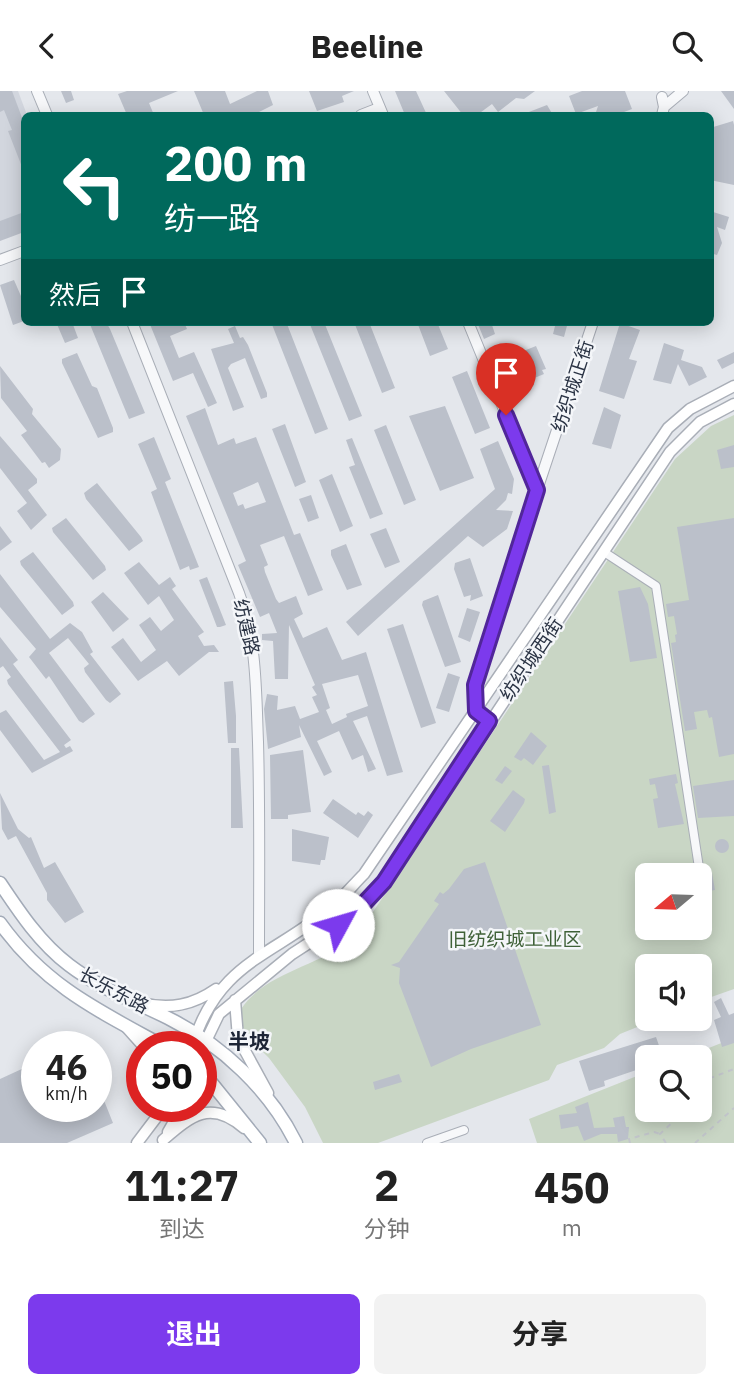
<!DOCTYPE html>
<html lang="zh">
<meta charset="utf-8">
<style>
body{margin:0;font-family:"IBM Plex Sans","Noto Sans SC",sans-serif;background:#f2f2f2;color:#222;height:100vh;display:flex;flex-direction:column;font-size:26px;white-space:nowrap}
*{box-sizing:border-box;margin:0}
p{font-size:23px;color:#767676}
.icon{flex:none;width:38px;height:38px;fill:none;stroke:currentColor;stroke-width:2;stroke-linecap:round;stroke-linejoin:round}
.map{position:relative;height:1052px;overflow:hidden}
.details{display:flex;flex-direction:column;background:#fff;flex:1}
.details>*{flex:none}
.guide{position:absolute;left:21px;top:21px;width:693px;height:214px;border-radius:10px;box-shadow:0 4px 18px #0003;background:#00695c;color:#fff;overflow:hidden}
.needle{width:46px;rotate:251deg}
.controls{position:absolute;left:635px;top:772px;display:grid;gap:14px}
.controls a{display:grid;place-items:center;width:77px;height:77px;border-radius:10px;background:#fff;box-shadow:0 4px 18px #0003;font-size:35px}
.speed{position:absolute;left:21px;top:940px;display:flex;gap:14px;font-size:35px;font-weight:700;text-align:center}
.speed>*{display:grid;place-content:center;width:91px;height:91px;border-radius:50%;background:#fff;box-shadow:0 4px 18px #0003;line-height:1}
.speed small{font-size:18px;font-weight:400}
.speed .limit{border:10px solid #d22;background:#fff;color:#111}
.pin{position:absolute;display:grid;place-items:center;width:60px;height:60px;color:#fff;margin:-72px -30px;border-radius:50% 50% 50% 0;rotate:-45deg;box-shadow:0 0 7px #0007}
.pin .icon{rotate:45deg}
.me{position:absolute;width:77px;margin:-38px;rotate:51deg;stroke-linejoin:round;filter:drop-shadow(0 0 5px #0008)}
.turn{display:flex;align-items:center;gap:24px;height:147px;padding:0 28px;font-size:32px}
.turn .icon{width:91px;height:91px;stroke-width:2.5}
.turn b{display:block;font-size:49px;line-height:60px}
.then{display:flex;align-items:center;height:66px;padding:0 28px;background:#0003;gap:14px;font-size:26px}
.eta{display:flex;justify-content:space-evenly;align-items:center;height:119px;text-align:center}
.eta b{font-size:42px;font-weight:700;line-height:49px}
.button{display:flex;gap:14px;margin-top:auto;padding:14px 28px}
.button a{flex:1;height:80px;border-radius:10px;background:#7c3aed;color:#fff;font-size:28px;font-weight:700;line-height:80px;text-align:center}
.button a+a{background:#f2f2f2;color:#222}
header{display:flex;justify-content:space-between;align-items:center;height:91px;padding:0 28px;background:#fff;font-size:32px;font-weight:700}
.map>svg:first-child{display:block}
.built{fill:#d2d6de}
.green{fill:#c9d6c5;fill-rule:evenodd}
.building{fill:#bbc0ca;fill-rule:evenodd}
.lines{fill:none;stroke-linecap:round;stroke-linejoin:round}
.minor-casing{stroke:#a9aeb7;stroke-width:10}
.tertiary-casing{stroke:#a9aeb7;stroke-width:12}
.secondary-casing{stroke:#a9aeb7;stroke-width:13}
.primary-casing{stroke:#a3abb8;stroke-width:15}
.path{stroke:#c2c5cb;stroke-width:2;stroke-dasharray:5 5;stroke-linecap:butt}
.minor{stroke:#f7f8fa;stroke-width:8}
.tertiary{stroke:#f7f8fa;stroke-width:10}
.secondary{stroke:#fff;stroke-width:10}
.primary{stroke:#fff;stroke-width:12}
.route-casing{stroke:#51269a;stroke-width:18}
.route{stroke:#7c3aed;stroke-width:12}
.labels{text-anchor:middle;stroke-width:5;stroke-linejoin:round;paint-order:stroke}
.street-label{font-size:19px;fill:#2b3445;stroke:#f4f6f9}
.park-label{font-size:19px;fill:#3f6138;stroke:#f4f6f9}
.neighbourhood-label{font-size:21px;font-weight:bold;fill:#1d2536;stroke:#f4f6f9}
</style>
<header><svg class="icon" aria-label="back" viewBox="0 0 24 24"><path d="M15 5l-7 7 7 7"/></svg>Beeline<svg class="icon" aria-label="search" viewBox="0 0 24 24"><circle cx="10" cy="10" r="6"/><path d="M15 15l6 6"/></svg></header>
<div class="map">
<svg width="734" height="1052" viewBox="0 0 734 1052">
<rect width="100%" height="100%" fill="#e4e7ec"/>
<path class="built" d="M0,0H18L27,24L24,138L0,148Z"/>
<path class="green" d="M734,324V898L700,910V875H648V928H657L620,943L604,957L557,974L549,989L378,1052H323L305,1016L269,967L246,944L242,936L241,918C267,880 317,877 351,848C362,838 372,822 381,809L675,368L711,335ZM648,784H700V836H648Z
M734,947V1052H537L529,1028L647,981L648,1018H700V966H686Z"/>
<path class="building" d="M0,0H12L24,32V81L8,40L12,39L4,19L0,21Z
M61,0H71L74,9L66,12Z
M127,0H178L149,12L154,24H127L118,3Z
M194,0H225L230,13L257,0H268L273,14L253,24H204Z
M309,0H354L342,5L344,11L317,20Z
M395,0H416L427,24H405Z
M444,0H535L524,8L516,7L498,21L492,13L477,24H463Z
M582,0H625L632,18L616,24H595L598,15L576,23L569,5Z
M721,0H734V18Z
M547,14L553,24H521Z
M733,30L734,34V94L710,89V37Z
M710,120L729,126L725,139L717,136L722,152L717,164L710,162Z
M24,121V141L0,150V130Z
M14,189L24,212V230L13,234L0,194Z
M56,231H72L78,247L65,252Z
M89,231H106L110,238L145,322L129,328Z
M149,231H184L187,238L170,245L179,267L194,261L217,312L208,316L193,282L173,290Z
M271,231L287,233L328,338L315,343Z
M309,231H324L362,325L349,330Z
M354,231H369L395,297L382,302Z
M417,231H437L448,258L430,265Z
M477,231H491L495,243L484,248Z
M556,231H568L564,246L553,243Z
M620,232L640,239L629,268L637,270L624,308L599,300Z
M235,235L240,247L243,246L248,254L267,302V306L261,308L245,267L231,273L228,277L244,316L233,320L211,258L234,252L228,238Z
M664,252L684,259L681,269L702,276L707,286L689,295L678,273L671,293L653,289Z
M536,255L546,278L542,279L544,283L532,288L534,294L524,298L511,261L519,258L521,261Z
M734,261V272L722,278L717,269Z
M77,262L92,295L97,297L113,337V341L98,347L62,272V268Z
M0,275L33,318L32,323L61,358L60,369L49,377L45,371L42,372L21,344L27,340L1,307Z
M467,280L490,337L475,343L452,286Z
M445,315L474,387L440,400L409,325Z
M604,316L621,324L611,358L592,353Z
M205,317L218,354L234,347L236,353L256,346L294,444L300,442L323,499L308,505L284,445L260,454L268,474L264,476L265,481L276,508L279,512L296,505L303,523L294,528L303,547L327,536L342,569L366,561L403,681L387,685L367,625L353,630L376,678L368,681L363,664L352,669L339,640L317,650L332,681L324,685L299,634L301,646L268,658L264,618L267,603L278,605L277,619L295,615L300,628L319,621L312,606L317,604L312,596L315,594L289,534L288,588H275L273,550L262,549V543L277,542L269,522L260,526L238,474L246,470L186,325ZM258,391L266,411L245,418L243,413L238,415L233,402ZM358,584L368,615L346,623L347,626L332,633L326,619L330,617L322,593Z
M285,333L306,391L295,396L272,338Z
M386,334L416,409L404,414L374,339Z
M0,345L37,388V392L28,399L47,424L31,439L17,420L27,412L0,377Z
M154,346L171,388L165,391L199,476L190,479L189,475L180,479L151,401L157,398L138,353Z
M352,347L383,423L370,428L349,376L355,374L346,349Z
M498,350L514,388L512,403L508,402L506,409L496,419L513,420L507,438L483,456L468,445L358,545L346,531L495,398L480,358Z
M734,354V376L721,378L717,359Z
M332,383L353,435L340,441L319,389Z
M97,392L141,446L143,450L129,460L86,408L84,402Z
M311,404L319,427L308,431L299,408Z
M66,427L105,475L106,479L93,489L53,441L52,437Z
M734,427V663L719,666L712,626L709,627L707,619L694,621L697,638L685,640L671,552L676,551L675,544L677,543L674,525L668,526L666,513L689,509L677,436Z
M0,435L12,451L0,460Z
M386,437L400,471L385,477L370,443Z
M346,453L362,494L347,499L331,464V459Z
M33,461L73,511L74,515L62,524L21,474L20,470Z
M470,467L483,505L470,510L471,504L464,506L454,478L455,472Z
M139,471L159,494L170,486L176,495L172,498L204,541L198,545L204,555L214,554L219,561H209L179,585L167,570L138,590L111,556L123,547L141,571L156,559L139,534L150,526L161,540L174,529L159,505L148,514L124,482Z
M0,483L50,548L70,532L82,541L93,561L90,563L121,603L110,612L106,609L85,581L84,577L89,573L68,547L49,562L95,623L83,632L79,630L49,585L46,588L29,566L36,558L0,516Z
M207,486L226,534L220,536H217L199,489Z
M640,496L648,513L657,567L630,571L618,500Z
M103,501L129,528L113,541L91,511Z
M438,504L461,571L445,576L422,514L423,510Z
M467,517L480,521L470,551L458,546Z
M403,533L436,632L421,637L387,538Z
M0,546L18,569L13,573L71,649L64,654L66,657L70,655L73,660L32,682L0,639V622L6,619L44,669L60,661L8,593L7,589L11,586L3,575L0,577Z
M448,582L460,586L449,621L436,617Z
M233,590L236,625V652H228L224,591Z
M531,641L547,655L533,674L524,667L521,670L514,666Z
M231,657H239L243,737H231Z
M303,659L311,721L288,724V728H271L270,664Z
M549,674L556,721L549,723L542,675Z
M505,675L512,680L502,693L495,689Z
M676,683L678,692L675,693L684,733L658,737L653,708L658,707L655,693L650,694L649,688Z
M734,689V725L698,727L693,695Z
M513,699L525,708L524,712L505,741L490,730Z
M0,702L18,738L29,747L31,746L44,777L55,771L84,821L65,832L47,809V802L16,745L8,749L2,738Z
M333,708L356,724L358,721L364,725L368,720L373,724L358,747L323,722Z
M292,738L329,746L325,769H321L320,774L292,770Z
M715 755a7 7 0 1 1 14 0a7 7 0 1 1-14 0Z
M485,771L541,934L471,958L431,976L399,892L400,877L391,874L399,871L439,813L434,810L440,801L443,803L449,798L464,778Z
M712,782L715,799L709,800L707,783Z
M721,907L729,924L734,922V952L722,956L714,929L721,926L714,911Z
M656,946L663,966H648V975L604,990L605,995L589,1000L579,970Z
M37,971V1015H96L97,992L113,1032L67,1052H0V988Z
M399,983L402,991L375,999L373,991Z
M588,1011L594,1037L615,1036L613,1027L624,1025L626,1036H629L628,1048L618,1051L617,1043H601L584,1050L578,1035L561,1038L559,1024L577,1022L575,1016Z"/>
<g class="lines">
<defs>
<path id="minor" d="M604,461L656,495L705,816
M427,1052L464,1039"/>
<path id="tertiary" d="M37,0L47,24
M373,0L383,24
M664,16L683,0
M361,24L379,17
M662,24L664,16L662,6
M0,169L24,160
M132,231L239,502C257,551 256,600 258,651C260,722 259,792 259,862
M468,231L537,399L475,594L476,620L489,630
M537,399L593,231"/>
<path id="secondary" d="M235,909L238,947L268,1002
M142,912C170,919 193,914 216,898
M127,937L144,956
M192,956C218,869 275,865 334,814C345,804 354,793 364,783L668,337L690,318L734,295
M201,986L206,950L219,923L292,863L355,822L384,791L670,361L700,331L734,313
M168,1041L183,1015
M163,1049C191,1025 210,1008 244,1037
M137,1052L165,1015"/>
<path id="primary" d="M0,792C20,822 40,852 69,874C99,897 134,910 168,927C222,954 269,998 296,1052
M0,832C45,895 99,920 165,956
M201,979L260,1052"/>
</defs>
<use href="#minor" class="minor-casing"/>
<use href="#tertiary" class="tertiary-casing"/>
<use href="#secondary" class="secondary-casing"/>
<use href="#primary" class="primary-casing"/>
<path class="path" d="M700,991L734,978
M630,1052L629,1048L654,1041L660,1043
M666,1052L660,1043L676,1028L673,1018
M695,1052L734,1017"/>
<use href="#minor" class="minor"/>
<use href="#tertiary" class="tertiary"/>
<use href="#secondary" class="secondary"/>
<use href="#primary" class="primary"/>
</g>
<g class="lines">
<defs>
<path id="route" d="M338,834L355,822L384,791L489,630L476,620L475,594L537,399L506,324"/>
</defs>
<use href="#route" class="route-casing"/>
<use href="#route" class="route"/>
</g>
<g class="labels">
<g class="street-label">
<text transform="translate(572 295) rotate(-72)" y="7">纺织城正街</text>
<text transform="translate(247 536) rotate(77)" y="7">纺建路</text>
<text transform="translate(531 568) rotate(-56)" y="7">纺织城西街</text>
<text transform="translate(114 899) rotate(28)" y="7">长乐东路</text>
</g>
<g class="park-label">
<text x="515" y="855">旧纺织城工业区</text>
</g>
<g class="neighbourhood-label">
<text x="249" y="958">半坡</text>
</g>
</g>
</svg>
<div class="controls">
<a><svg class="needle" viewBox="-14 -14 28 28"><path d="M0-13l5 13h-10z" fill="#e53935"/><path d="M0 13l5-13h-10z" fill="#767676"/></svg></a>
<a><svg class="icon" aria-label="sound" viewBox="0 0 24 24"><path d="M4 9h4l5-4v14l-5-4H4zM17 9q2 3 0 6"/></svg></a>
<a><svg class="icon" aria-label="search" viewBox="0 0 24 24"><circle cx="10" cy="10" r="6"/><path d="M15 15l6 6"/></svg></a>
</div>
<div class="speed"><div>46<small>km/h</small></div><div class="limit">50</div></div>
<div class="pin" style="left:506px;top:324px;background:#d93025"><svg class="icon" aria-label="arrive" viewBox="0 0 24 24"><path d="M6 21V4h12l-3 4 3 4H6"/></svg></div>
<svg class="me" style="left:338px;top:834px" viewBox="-20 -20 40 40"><circle r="19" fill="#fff"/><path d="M0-13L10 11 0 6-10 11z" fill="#7c3aed"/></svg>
<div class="guide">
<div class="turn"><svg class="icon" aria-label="left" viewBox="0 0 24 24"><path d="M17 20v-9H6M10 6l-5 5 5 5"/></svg><div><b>200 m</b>纺一路</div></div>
<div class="then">然后<svg class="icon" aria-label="arrive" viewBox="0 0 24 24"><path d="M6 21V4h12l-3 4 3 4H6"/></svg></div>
</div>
</div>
<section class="details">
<div class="eta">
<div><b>11:27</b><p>到达</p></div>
<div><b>2</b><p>分钟</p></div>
<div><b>450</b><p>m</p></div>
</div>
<div class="button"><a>退出</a><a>分享</a></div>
</section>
